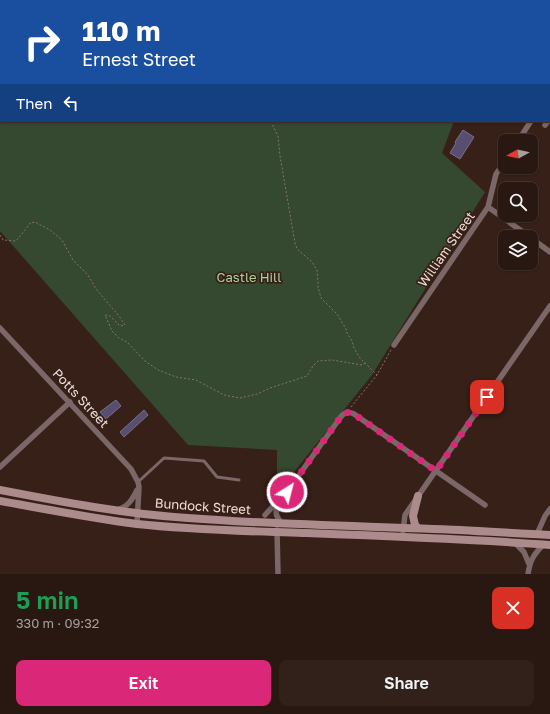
<!DOCTYPE html>
<meta charset="utf-8">
<style>
body{margin:0;font-family:"Golos Text",sans-serif;background:#31211a;color:#f1f3f6;height:100vh;display:flex;flex-direction:column;font-size:15px;white-space:nowrap}
*{box-sizing:border-box;margin:0}
p{font-size:13px;color:#a5a09f}
.icon{flex:none;width:22px;height:22px;fill:none;stroke:currentColor;stroke-width:2;stroke-linecap:round;stroke-linejoin:round}
.map{position:relative;height:574px;overflow:hidden}
.side{display:flex;flex-direction:column;background:#291811;flex:1}
.side>*{flex:none}
.guide{position:absolute;left:0px;top:0px;width:550px;height:122px;box-shadow:0 1px 3px #0004,0 0 0 1px #453731;background:#1a4fa0;color:#fff;overflow:hidden}
.needle{width:26px;rotate:262deg}
.controls{position:absolute;left:498px;top:134px;display:grid;gap:8px}
.controls a{display:grid;place-items:center;width:40px;height:40px;border-radius:8px;background:#291811;box-shadow:0 1px 3px #0004,0 0 0 1px #453731;font-size:20px}
.pin{position:absolute;display:grid;place-items:center;width:34px;height:34px;color:#fff;margin:-17px;border-radius:8px;box-shadow:0 2px 6px #0006}
.me{position:absolute;width:44px;margin:-22px;rotate:36deg;stroke-linejoin:round;filter:drop-shadow(0 0 3px #0008)}
.turn{display:flex;align-items:center;gap:14px;height:84px;padding:0 16px;font-size:18px}
.turn .icon{width:52px;height:52px;stroke-width:2.5}
.turn b{display:block;font-size:28px;line-height:34px}
.then{display:flex;align-items:center;height:38px;padding:0 16px;background:#0003;gap:8px;font-size:15px}
.round{display:grid;place-items:center;flex:none;width:42px;height:42px;border-radius:8px;background:#31211a}
.summary{display:flex;align-items:center;justify-content:space-between;height:68px;padding:0 16px}
h1{font-size:24px;font-weight:600;line-height:30px;color:#1e9e55}
.action{display:flex;gap:8px;margin-top:auto;padding:8px 16px}
.action a{flex:1;height:46px;border-radius:8px;background:#db2777;color:#fff;font-size:16px;font-weight:600;line-height:46px;text-align:center}
.action a+a{background:#31211a;color:#f1f3f6}
.map>svg:first-child{display:block}
.green{fill:#354830}
.lines{fill:none;stroke-linecap:round;stroke-linejoin:round}
.stream{stroke:#457c7f;stroke-width:2}
.building{fill:#574e71;stroke:#76708b}
.path{stroke:#88746c;stroke-width:1;stroke-dasharray:2 2;stroke-linecap:butt}
.service{stroke:#7b6767;stroke-width:3}
.minor{stroke:#7b6767;stroke-width:5.5}
.secondary{stroke:#ab8b8c;stroke-width:8}
.route{stroke:#db2777;stroke-width:7;stroke-dasharray:0 12.6}
.labels{text-anchor:middle;stroke-width:3.5;stroke-linejoin:round;paint-order:stroke}
.street-label{font-size:13px;fill:#eeddd7;stroke:#372017}
.park-label{font-size:13px;fill:#a7d39c;stroke:#372017}
</style>
<div class="map">
<svg width="550" height="574" viewBox="0 0 550 574">
<rect width="100%" height="100%" fill="#372017"/>
<path class="green" d="M0,0H500L501,1H1V121H454L442,153L485,192L372,375L277,493V450L188,445L0,231Z"/>
<g class="lines">
<path class="stream" d="M491,0L493,1
M67,1L68,0
M549,47L550,48
M0,63L1,62"/>
</g>
<path class="building" d="M463,130L474,137L460,159L450,153L456,143L455,142Z
M116,400L121,406L106,419L100,412Z
M144,410L148,415L124,437L120,432Z"/>
<g class="lines">
<path class="path" d="M201,0V1
M469,0V1
M549,61H550
M272,121L273,126L278,136L280,156L295,243L297,249L312,262L317,270L318,282V287L321,298L337,314L346,329L347,333L352,341L354,348L360,358L377,375L391,350
M0,235L3,240L16,241L26,229L30,223L35,222L50,230L62,240L73,260L88,275L96,289L119,316L125,325L120,326L110,316L105,315L112,331L119,338L127,342L145,361L158,370L176,377L196,380L224,395L240,398L257,394L270,388L307,376L313,366L318,361L332,360L362,365L365,363
M351,407L377,375"/>
<path class="service" d="M138,482L164,458L204,461L217,477L239,480"/>
<path class="minor" d="M549,94L550,93
M545,125L548,121
M518,141L531,121
M488,207L530,237
M531,238L550,252
M0,328L131,469L138,482L139,487L137,524
M394,345L488,207L496,174L505,161
M0,467L70,402
M279,503C274,511 276,517 282,524
M117,510C129,506 132,500 137,490
M265,515L275,504L279,503L340,418C344,412 348,411 354,414L485,505
M277,530L278,574
M403,531L405,515L550,306
M537,534L545,516L550,509
M515,543L524,552L529,564
M528,574C530,560 534,554 544,544"/>
<path class="secondary" d="M0,490C62,502 125,514 188,518C278,525 369,526 460,530C490,532 520,533 550,535
M0,501C45,509 91,518 137,524C192,530 248,531 303,533C385,536 468,539 550,545
M418,528L415,525L413,516L418,496"/>
</g>
<g class="lines">
<path class="route" d="M287,492L340,418C344,412 348,411 354,414L436,471L487,397"/>
</g>
<g class="labels">
<g class="street-label">
<text transform="translate(446 249) rotate(-55)" y="5">William Street</text>
<text transform="translate(81 398) rotate(47)" y="5">Potts Street</text>
<text transform="translate(203 506) rotate(4)" y="5">Bundock Street</text>
</g>
<g class="park-label">
<text x="249" y="282">Castle Hill</text>
</g>
</g>
</svg>
<div class="controls">
<a><svg class="needle" viewBox="-14 -14 28 28"><path d="M0-13l5 13h-10z" fill="#e53935"/><path d="M0 13l5-13h-10z" fill="#a5a09f"/></svg></a>
<a><svg class="icon" aria-label="search" viewBox="0 0 24 24"><circle cx="10" cy="10" r="6"/><path d="M15 15l6 6"/></svg></a>
<a><svg class="icon" aria-label="layers" viewBox="0 0 24 24"><path d="M12 4l9 5-9 5-9-5zM3 14l9 5 9-5"/></svg></a>
</div>
<div class="pin" style="left:487px;top:397px;background:#d93025"><svg class="icon" aria-label="arrive" viewBox="0 0 24 24"><path d="M6 21V4h12l-3 4 3 4H6"/></svg></div>
<svg class="me" style="left:287px;top:492px" viewBox="-20 -20 40 40"><circle r="17" fill="#db2777" stroke="#fff" stroke-width="3"/><path d="M0-11L8 9 0 5-8 9z" fill="#fff"/></svg>
<div class="guide">
<div class="turn"><svg class="icon" aria-label="right" viewBox="0 0 24 24"><path d="M7 20v-9h11M14 6l5 5-5 5"/></svg><div><b>110 m</b>Ernest Street</div></div>
<div class="then">Then<svg class="icon" aria-label="left" viewBox="0 0 24 24"><path d="M17 20v-9H6M10 6l-5 5 5 5"/></svg></div>
</div>
</div>
<section class="side">
<div class="summary"><div><h1>5 min</h1><p>330 m · 09:32</p></div><a class="round" style="background:#d93025;color:#fff"><svg class="icon" aria-label="close" viewBox="0 0 24 24"><path d="M6 6l12 12M18 6L6 18"/></svg></a></div>
<div class="action"><a>Exit</a><a>Share</a></div>
</section>
